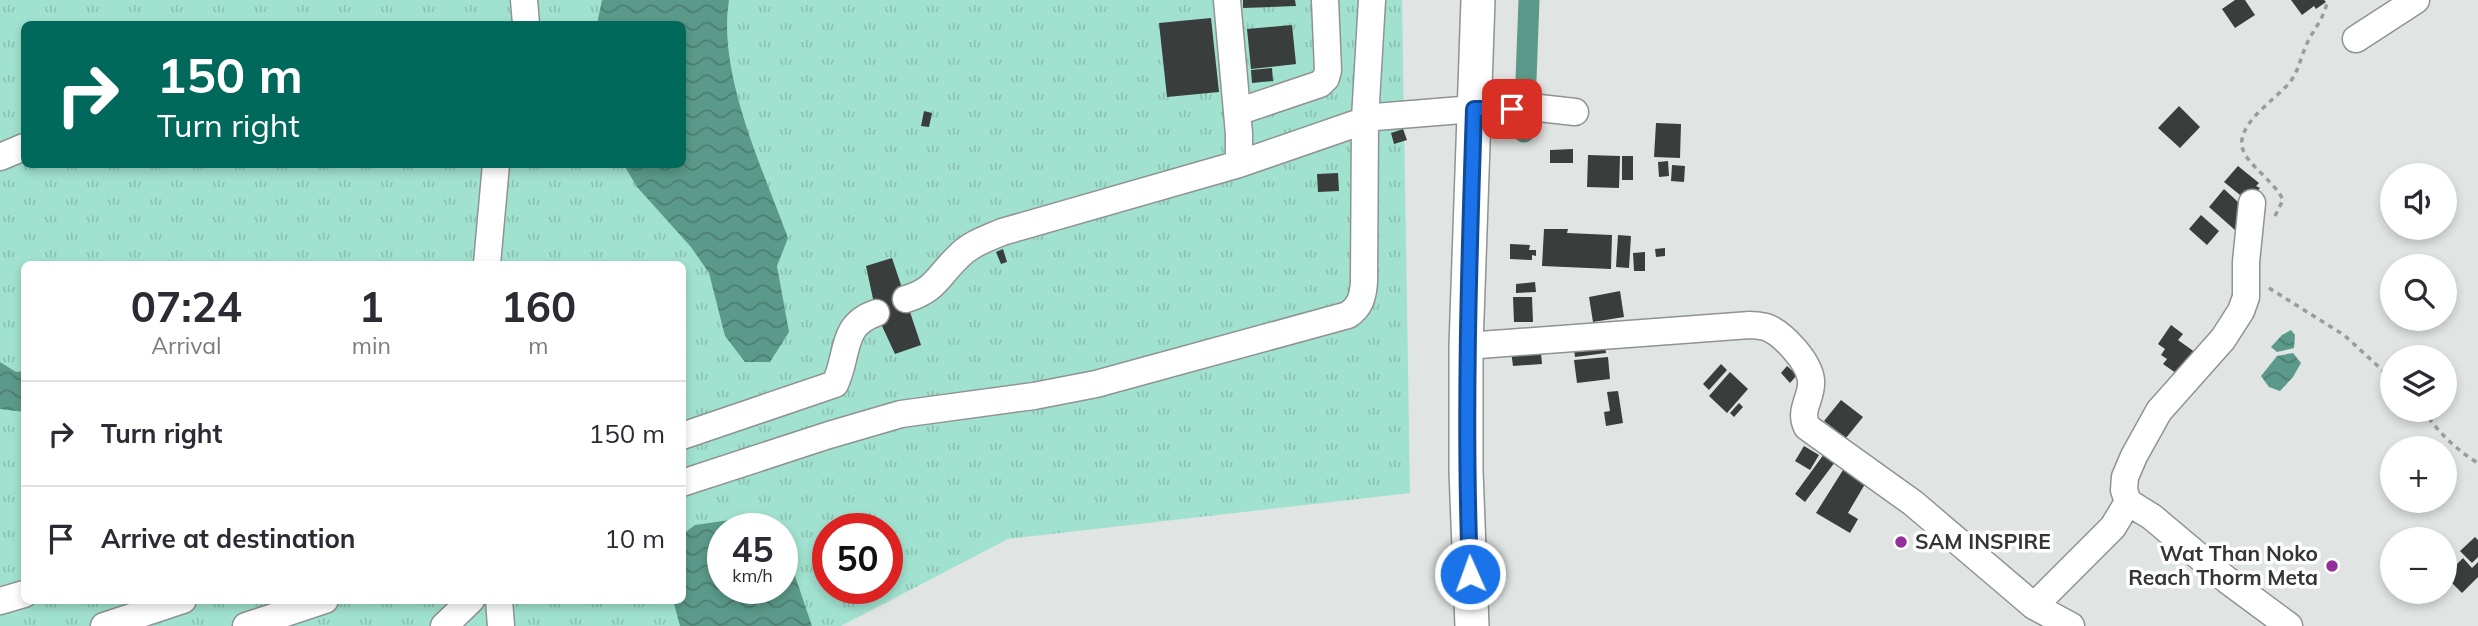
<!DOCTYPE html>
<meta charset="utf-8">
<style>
body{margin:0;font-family:Mulish,sans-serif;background:#f2f2f3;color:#2b2b33;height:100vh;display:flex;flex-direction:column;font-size:26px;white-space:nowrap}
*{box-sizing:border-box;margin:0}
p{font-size:23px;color:#7c7c81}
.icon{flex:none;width:38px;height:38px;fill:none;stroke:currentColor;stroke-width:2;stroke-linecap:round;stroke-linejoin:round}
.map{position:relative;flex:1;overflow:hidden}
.details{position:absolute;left:21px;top:261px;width:665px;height:343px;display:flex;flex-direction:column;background:#fff;border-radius:10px;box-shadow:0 4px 10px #0003}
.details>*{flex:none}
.guide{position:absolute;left:21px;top:21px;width:665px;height:147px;border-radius:10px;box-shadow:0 4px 10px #0003;background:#00695c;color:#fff;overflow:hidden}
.buttons{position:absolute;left:2380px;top:163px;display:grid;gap:14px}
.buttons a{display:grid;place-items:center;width:77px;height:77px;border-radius:50%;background:#fff;box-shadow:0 4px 10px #0003;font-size:35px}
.speed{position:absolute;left:707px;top:513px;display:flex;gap:14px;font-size:35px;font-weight:700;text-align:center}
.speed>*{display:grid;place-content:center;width:91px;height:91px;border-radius:50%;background:#fff;box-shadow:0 4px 10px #0003;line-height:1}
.speed small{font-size:18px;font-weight:400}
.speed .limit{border:10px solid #d22;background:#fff;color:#111}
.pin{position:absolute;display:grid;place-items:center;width:60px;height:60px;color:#fff;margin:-30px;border-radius:14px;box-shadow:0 4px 10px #0006}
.me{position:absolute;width:77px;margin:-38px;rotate:358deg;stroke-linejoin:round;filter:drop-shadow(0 0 5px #0008)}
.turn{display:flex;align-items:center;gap:24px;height:147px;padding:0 21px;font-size:32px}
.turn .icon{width:91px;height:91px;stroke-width:2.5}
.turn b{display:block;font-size:49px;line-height:60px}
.eta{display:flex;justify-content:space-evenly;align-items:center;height:119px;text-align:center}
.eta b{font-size:42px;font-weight:700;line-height:49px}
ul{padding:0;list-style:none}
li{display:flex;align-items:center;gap:21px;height:105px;padding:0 21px;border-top:2px solid #e1e1e2}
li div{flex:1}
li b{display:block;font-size:26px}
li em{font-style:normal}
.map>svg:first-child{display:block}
.grass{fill:url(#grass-tufts);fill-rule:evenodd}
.water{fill:url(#water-waves)}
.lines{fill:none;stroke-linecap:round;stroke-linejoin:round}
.canal{stroke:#5b9a8a;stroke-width:21}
.building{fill:#393d3c}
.minor-casing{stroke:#8f9392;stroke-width:29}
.major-casing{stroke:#8f9392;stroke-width:36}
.path{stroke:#999c9b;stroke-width:3.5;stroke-dasharray:5 5;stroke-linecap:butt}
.minor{stroke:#fff;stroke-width:26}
.major{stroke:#fff;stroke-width:33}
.route-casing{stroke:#114b97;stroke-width:18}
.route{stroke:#1a73e8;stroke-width:12}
.poi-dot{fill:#933198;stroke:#fff;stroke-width:2.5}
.labels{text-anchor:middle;stroke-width:7;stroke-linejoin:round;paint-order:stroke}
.poi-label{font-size:21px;font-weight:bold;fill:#343635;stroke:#fff;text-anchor:start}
</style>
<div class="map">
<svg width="2478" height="626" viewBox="0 0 2478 626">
<defs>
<pattern id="grass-tufts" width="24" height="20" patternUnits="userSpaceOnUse" patternTransform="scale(1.75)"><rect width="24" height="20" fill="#a1e1cf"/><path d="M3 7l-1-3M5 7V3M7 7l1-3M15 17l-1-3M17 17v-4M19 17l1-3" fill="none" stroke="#8bc2b2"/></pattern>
<pattern id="water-waves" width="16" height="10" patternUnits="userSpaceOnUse" patternTransform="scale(1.75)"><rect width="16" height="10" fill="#5b9a8a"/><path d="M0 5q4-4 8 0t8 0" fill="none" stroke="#4c7e72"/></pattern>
</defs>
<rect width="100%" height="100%" fill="#e0e4e3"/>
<path class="grass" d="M0,0H1402L1410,493L1008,539L841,626H0ZM24,24H682V164H24ZM24,264H682V600H24ZM723,528H782V588H723ZM828,528H887V588H828Z"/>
<path class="water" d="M602,0H729C717,74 763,169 788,238L777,266L789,332L770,362H745L725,336L709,273L691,247L637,187L624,165L682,164V24H597Z
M2291,330L2295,335L2294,348L2277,352L2271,347L2282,335Z
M2293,353L2301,363L2293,377L2280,391L2269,387L2261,376L2277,356Z
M0,362L16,372L24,371V412L0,409Z
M737,519L760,528H723V588H782V548L789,558L812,626H680L673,600H682L683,534L695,525Z"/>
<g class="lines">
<path class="canal" d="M1524,132L1529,0"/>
</g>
<path class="building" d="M1243,0H1295L1296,6L1243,8Z
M2235,0H2245L2255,15L2235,28L2222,9Z
M2291,0H2324L2326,2L2316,9L2314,6L2302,15Z
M1211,18L1219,92L1167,97L1159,23Z
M1292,25L1296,64L1251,69L1247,29Z
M1272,68L1273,81L1252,83L1251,70Z
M2179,106L2200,127L2180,148L2158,128Z
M924,111L932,113L929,127L921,126Z
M1656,123L1681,124L1680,158L1654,157Z
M1403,129L1407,140L1394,144L1391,133Z
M1573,149V163H1550V150Z
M1588,155L1620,156L1619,188L1587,187Z
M1622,156H1633V180H1622Z
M1668,161L1669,176L1659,177L1658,162Z
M1672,165L1685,166L1684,182L1671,181Z
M2238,166L2259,183L2256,186L2260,188L2254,195L2245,199L2224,182Z
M1338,173L1339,191L1318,192L1317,174Z
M2224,189L2250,213L2235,230L2209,207Z
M2201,215L2219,231L2207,245L2189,229Z
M1544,229H1568L1567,233L1612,235L1611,269L1542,266Z
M1618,235L1631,236L1629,268L1616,267Z
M1510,244L1530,245L1529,250H1536V256L1532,255V260L1510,259Z
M1665,248V256L1656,257L1655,249Z
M1003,249L1007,262L1001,264L996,252Z
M1645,252V271H1634L1633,253Z
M892,258L921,345L895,354L876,313L866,266Z
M1535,282L1536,292L1516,293V284Z
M1620,291L1624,317L1593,322L1589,297Z
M1513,297H1532L1533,322H1514Z
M2171,325L2183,334L2178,340L2199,355L2183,378L2163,364L2167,359L2161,355L2165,349L2158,344Z
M1605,346L1606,353L1575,357L1574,349Z
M1511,351L1541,353L1542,364L1513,366Z
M1608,357L1610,379L1577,383L1574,360Z
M1721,364L1727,370L1709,390L1703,384Z
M1787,366L1797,375L1790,383L1781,373Z
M1730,372L1748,389L1727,413L1709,396Z
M1618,391L1623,423L1606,426L1604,412L1610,411L1607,392Z
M1841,400L1863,417L1846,438L1824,421Z
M1739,403L1743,407L1734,417L1730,413Z
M1804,446L1819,455L1810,470L1795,461Z
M1824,454L1835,462L1805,502L1795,494Z
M1843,470L1865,484L1848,513L1858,519L1850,533L1816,513Z
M2475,537L2478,540V557L2472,563L2460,551Z
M2463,558L2472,568L2478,562V577L2462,593L2445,576Z"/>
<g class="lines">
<defs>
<path id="minor" d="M524,0L526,24
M1227,0L1239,134V164
M2356,39L2416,0
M1237,112L1320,84L1326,78L1328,70L1325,0
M0,157L24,147
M487,264L496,164
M906,299C936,290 937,277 958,257C970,244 986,239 1002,232L1239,164L1375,117L1474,109L1539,108L1575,112
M1466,346L1750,325C1755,325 1761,326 1766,327C1783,333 1809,362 1811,380C1813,397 1798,410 1807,427L1913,503L2034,606L2113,527L2128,502L2124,490L2125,477L2134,456L2159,411L2223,339L2241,311L2246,297V262L2252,203
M682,436L835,384C849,355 840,325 876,313
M682,483L829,435L901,414L1034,396L1096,384L1348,315C1360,307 1363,297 1364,282L1365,119L1372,0
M2128,502L2152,517L2227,580L2289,626
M499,600L501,626
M0,601L24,594
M2034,606L2071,626
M104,626L183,600
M246,626L325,600
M444,626L471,600"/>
<path id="major" d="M1472,626L1466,471V346L1478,0"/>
</defs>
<use href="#minor" class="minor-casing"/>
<use href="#major" class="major-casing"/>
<path class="path" d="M2275,216L2283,200C2275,182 2248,165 2243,150C2234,124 2277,99 2290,82C2298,72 2300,60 2305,48C2311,32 2326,17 2327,0
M2269,288L2344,335L2392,379
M2423,410C2438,432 2455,449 2478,463"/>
<use href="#minor" class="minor"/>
<use href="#major" class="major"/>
</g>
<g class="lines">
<defs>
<path id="route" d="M1470,574C1464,419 1469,264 1474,109H1512"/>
</defs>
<use href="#route" class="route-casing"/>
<use href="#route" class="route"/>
</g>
<g class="poi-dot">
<circle cx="1901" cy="542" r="7"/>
<circle cx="2332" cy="566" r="7"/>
</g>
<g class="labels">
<g class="poi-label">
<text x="1915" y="549">SAM INSPIRE</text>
<text x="2318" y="561" text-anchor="end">Wat Than Noko<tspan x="2318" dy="24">Reach Thorm Meta</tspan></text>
</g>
</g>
</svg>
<div class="buttons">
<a><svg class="icon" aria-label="sound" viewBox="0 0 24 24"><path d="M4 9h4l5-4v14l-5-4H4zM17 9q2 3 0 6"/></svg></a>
<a><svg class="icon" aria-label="search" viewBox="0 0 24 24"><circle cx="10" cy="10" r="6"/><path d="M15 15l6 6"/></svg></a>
<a><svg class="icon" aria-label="layers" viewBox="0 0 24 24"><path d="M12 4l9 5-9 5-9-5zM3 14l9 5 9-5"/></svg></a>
<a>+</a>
<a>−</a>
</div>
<div class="speed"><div>45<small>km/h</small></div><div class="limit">50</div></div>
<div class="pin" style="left:1512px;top:109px;background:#d93025"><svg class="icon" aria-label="arrive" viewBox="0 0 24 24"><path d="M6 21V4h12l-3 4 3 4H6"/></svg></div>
<svg class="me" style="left:1470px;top:574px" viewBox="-20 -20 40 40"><circle r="17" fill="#1a73e8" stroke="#fff" stroke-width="3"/><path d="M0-11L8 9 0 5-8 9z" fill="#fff"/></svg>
<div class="guide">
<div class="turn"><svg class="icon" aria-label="right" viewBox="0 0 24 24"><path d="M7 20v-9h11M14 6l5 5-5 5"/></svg><div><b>150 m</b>Turn right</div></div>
</div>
<section class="details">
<div class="eta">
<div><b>07:24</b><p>Arrival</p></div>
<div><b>1</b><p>min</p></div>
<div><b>160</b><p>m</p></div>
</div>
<ul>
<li><svg class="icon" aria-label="right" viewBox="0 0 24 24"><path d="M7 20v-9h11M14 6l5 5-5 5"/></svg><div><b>Turn right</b></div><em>150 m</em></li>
<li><svg class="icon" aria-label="arrive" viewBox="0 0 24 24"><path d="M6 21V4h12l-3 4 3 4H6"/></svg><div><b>Arrive at destination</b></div><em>10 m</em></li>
</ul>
</section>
</div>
